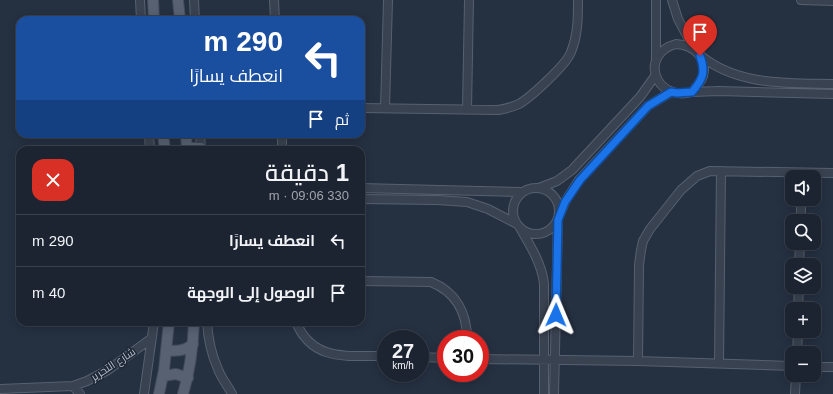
<!DOCTYPE html>
<html lang="ar">
<meta charset="utf-8">
<style>
body{margin:0;font-family:Arial,Cairo,sans-serif;background:#29303d;color:#f1f3f6;direction:rtl;height:100vh;display:flex;flex-direction:column;font-size:15px;white-space:nowrap}
*{box-sizing:border-box;margin:0}
p{font-size:13px;color:#a0a4ab}
.icon{flex:none;width:22px;height:22px;fill:none;stroke:currentColor;stroke-width:2;stroke-linecap:round;stroke-linejoin:round}
.map{position:relative;flex:1;overflow:hidden;direction:ltr}
.details{position:absolute;left:16px;top:146px;width:349px;height:180px;display:flex;flex-direction:column;background:#1c2431;border-radius:12px;box-shadow:0 2px 10px #0003,0 0 0 1px #3a414d;direction:rtl}
.details>*{flex:none}
.hud{position:absolute;left:16px;top:16px;width:349px;height:122px;border-radius:12px;box-shadow:0 2px 10px #0003,0 0 0 1px #3a414d;direction:rtl;background:#1a4fa0;color:#fff;overflow:hidden}
.buttons{position:absolute;left:785px;top:170px;display:grid;gap:8px}
.buttons a{display:grid;place-items:center;width:36px;height:36px;border-radius:8px;background:#1c2431;box-shadow:0 2px 10px #0003,0 0 0 1px #3a414d;font-size:20px}
.speed{position:absolute;left:377px;top:330px;display:flex;gap:8px;font-size:20px;font-weight:700;text-align:center}
.speed>*{display:grid;place-content:center;width:52px;height:52px;border-radius:50%;background:#1c2431;box-shadow:0 2px 10px #0003,0 0 0 1px #3a414d;line-height:1}
.speed small{font-size:10px;font-weight:400}
.speed .limit{border:6px solid #d22;background:#fff;color:#111}
.pin{position:absolute;display:grid;place-items:center;width:34px;height:34px;color:#fff;margin:-41px -17px;border-radius:50% 50% 50% 0;rotate:-45deg;box-shadow:0 0 4px #0007}
.pin .icon{rotate:45deg}
.me{position:absolute;width:44px;margin:-22px;rotate:1deg;stroke-linejoin:round;filter:drop-shadow(0 0 3px #0008)}
.turn{display:flex;align-items:center;gap:14px;height:84px;padding:0 16px;font-size:18px}
.turn .icon{width:52px;height:52px;stroke-width:2.5}
.turn b{display:block;font-size:28px;line-height:34px}
.then{display:flex;align-items:center;height:38px;padding:0 16px;background:#0003;gap:8px;font-size:15px}
.round{display:grid;place-items:center;flex:none;width:42px;height:42px;border-radius:12px;background:#29303d}
.head{display:flex;align-items:center;justify-content:space-between;height:68px;padding:0 16px}
h1{font-size:24px;font-weight:600;line-height:30px}
ul{padding:0;list-style:none}
li{display:flex;align-items:center;gap:12px;height:52px;padding:0 16px;border-top:1px solid #3a414d}
li div{flex:1}
li b{display:block;font-size:15px}
li em{font-style:normal}
.map>svg:first-child{display:block}
.lines{fill:none;stroke-linecap:round;stroke-linejoin:round}
.minor-casing{stroke:#57606e;stroke-width:10}
.major-casing{stroke:#434b5a;stroke-width:12}
.minor{stroke:#394251;stroke-width:8}
.major{stroke:#576171;stroke-width:10}
.route-casing{stroke:#114b97;stroke-width:10}
.route{stroke:#1a73e8;stroke-width:7}
.labels{text-anchor:middle;stroke-width:3;stroke-linejoin:round;paint-order:stroke}
.street-label{font-size:11px;fill:#b6becb;stroke:#1e2736}
</style>
<div class="map">
<svg width="833" height="394" viewBox="0 0 833 394">
<rect width="100%" height="100%" fill="#253041"/>
<g class="lines">
<defs>
<path id="minor" d="M140,0L141,20
M194,0L195,20
M274,0L275,20
M672,0L678,19L694,49
M801,0L833,1
M676,44C693,45 708,57 703,76C701,82 696,87 692,92C654,102 639,54 676,44Z
M700,55C737,86 788,83 833,84
M656,61V0
M692,92L719,91L833,94
M361,108L498,110C506,109 512,107 519,104C531,97 567,64 571,52C578,35 578,18 578,0
M385,108L388,0
M467,110L469,0
M149,134L150,150
M200,134L201,150
M282,134V150
M513 211a23 23 0 1 1 46 0a23 23 0 1 1-46 0Z
M361,188L522,192
M539,188L557,181L572,170L640,97L655,76
M361,199L437,200L467,202L488,209L517,224
M560,214L565,202L579,180L648,106L671,92
M801,221V199
M520,228C530,245 542,264 544,284V394
M799,265L800,243
M361,281L431,282C456,292 467,313 467,339
M798,309L799,287
M207,322C208,338 211,354 218,369C221,378 228,386 232,394
M296,322C313,363 349,355 386,356
M797,353L798,331
M420,357L446,358
M480,359L638,361L792,366
M638,361L639,265L641,250L643,241L650,229L681,190L697,176L710,171L833,173
M719,363L721,171
M814,367H833
M73,386L80,394
M0,389L73,386L87,381L108,370L152,338
M144,394L154,322
M554,394L558,220
M795,394L796,375"/>
<path id="major" d="M153,0L154,20
M178,0L180,20
M163,134L165,150
M186,134L187,150
M187,148H201
M167,350C177,352 185,351 193,344
M163,376L176,374L188,378
M159,394L164,370L169,322
M183,394C190,371 193,347 194,322"/>
</defs>
<use href="#minor" class="minor-casing"/>
<use href="#major" class="major-casing"/>
<use href="#minor" class="minor"/>
<use href="#major" class="major"/>
</g>
<g class="lines">
<defs>
<path id="route" d="M556,315L558,220L565,202L580,180L648,106L671,92L677,93L692,92C703,79 706,72 700,56"/>
</defs>
<use href="#route" class="route-casing"/>
<use href="#route" class="route"/>
</g>
<g class="labels">
<g class="street-label">
<text transform="translate(113 364) rotate(-33)" y="4">شارع التحرير</text>
</g>
</g>
</svg>
<div class="buttons">
<a><svg class="icon" aria-label="sound" viewBox="0 0 24 24"><path d="M4 9h4l5-4v14l-5-4H4zM17 9q2 3 0 6"/></svg></a>
<a><svg class="icon" aria-label="search" viewBox="0 0 24 24"><circle cx="10" cy="10" r="6"/><path d="M15 15l6 6"/></svg></a>
<a><svg class="icon" aria-label="layers" viewBox="0 0 24 24"><path d="M12 4l9 5-9 5-9-5zM3 14l9 5 9-5"/></svg></a>
<a>+</a>
<a>−</a>
</div>
<div class="speed"><div>27<small>km/h</small></div><div class="limit">30</div></div>
<div class="pin" style="left:700px;top:56px;background:#d93025"><svg class="icon" aria-label="arrive" viewBox="0 0 24 24"><path d="M6 21V4h12l-3 4 3 4H6"/></svg></div>
<svg class="me" style="left:556px;top:315px" viewBox="-20 -20 40 40"><path d="M0-17L14 15 0 8-14 15z" fill="#1a73e8" stroke="#fff" stroke-width="4"/></svg>
<div class="hud">
<div class="turn"><svg class="icon" aria-label="left" viewBox="0 0 24 24"><path d="M17 20v-9H6M10 6l-5 5 5 5"/></svg><div><b>290 m</b>انعطف يسارًا</div></div>
<div class="then">ثم<svg class="icon" aria-label="arrive" viewBox="0 0 24 24"><path d="M6 21V4h12l-3 4 3 4H6"/></svg></div>
</div>
<section class="details">
<div class="head"><div><h1>1 دقيقة</h1><p>330 m · 09:06</p></div><a class="round" style="background:#d93025;color:#fff"><svg class="icon" aria-label="close" viewBox="0 0 24 24"><path d="M6 6l12 12M18 6L6 18"/></svg></a></div>
<ul>
<li><svg class="icon" aria-label="left" viewBox="0 0 24 24"><path d="M17 20v-9H6M10 6l-5 5 5 5"/></svg><div><b>انعطف يسارًا</b></div><em>290 m</em></li>
<li><svg class="icon" aria-label="arrive" viewBox="0 0 24 24"><path d="M6 21V4h12l-3 4 3 4H6"/></svg><div><b>الوصول إلى الوجهة</b></div><em>40 m</em></li>
</ul>
</section>
</div>
